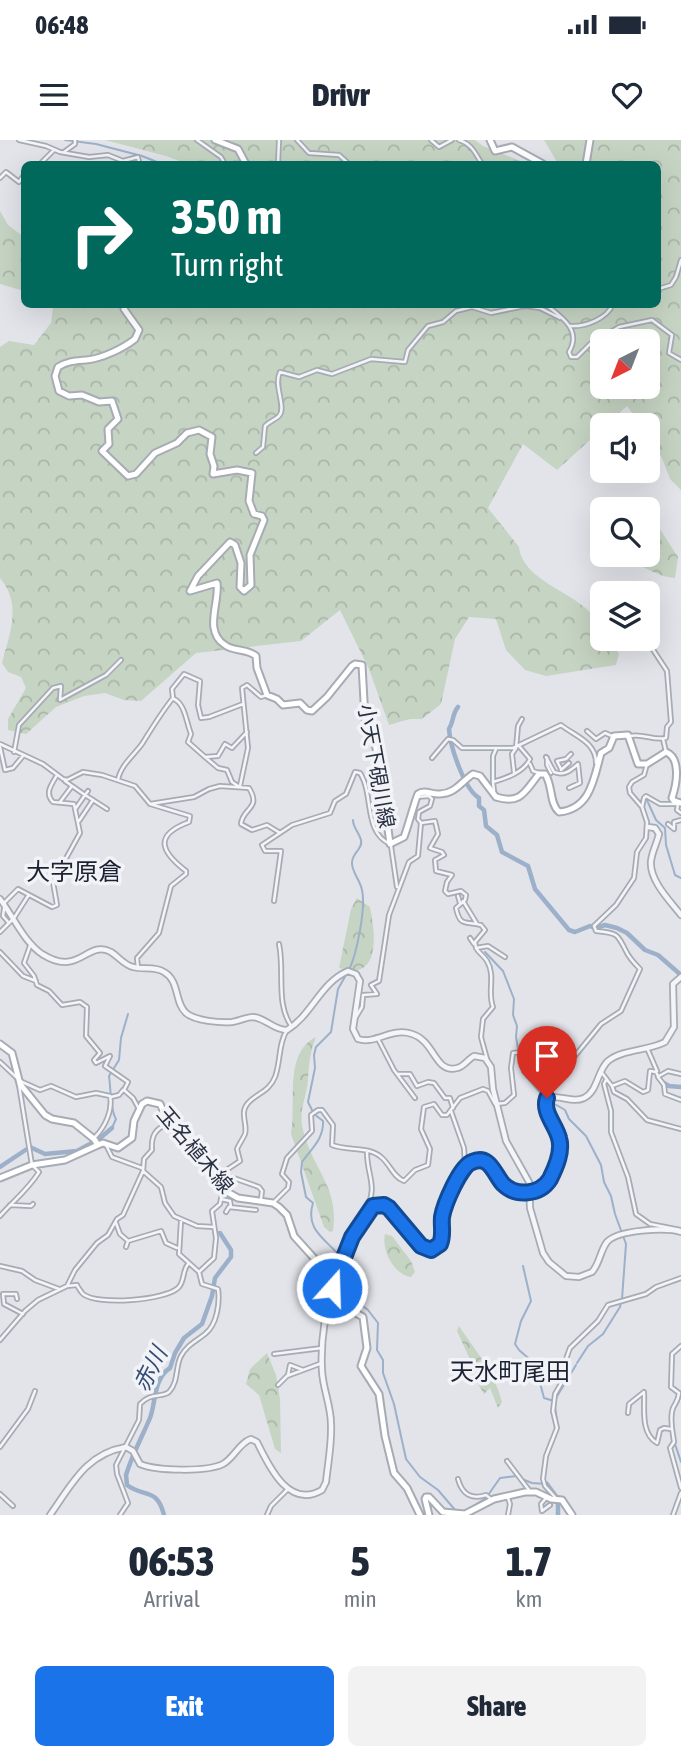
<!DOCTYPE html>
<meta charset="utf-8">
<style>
body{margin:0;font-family:"Asap Condensed","Noto Sans JP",sans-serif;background:#f2f2f3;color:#1f2937;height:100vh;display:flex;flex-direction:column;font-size:26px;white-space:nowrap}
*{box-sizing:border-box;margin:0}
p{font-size:23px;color:#747a83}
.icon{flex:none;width:38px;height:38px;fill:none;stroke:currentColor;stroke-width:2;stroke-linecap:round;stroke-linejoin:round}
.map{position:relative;height:1375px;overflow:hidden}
.sheet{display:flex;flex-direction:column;background:#fff;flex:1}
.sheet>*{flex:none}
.guide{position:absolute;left:21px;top:21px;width:640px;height:147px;border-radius:10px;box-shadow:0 7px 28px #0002;background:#00695c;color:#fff;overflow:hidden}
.needle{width:46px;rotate:222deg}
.fabs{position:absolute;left:590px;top:189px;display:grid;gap:14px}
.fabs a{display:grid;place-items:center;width:70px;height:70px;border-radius:10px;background:#fff;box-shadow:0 7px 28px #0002;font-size:35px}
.pin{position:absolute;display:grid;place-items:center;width:60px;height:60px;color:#fff;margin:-72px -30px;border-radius:50% 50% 50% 0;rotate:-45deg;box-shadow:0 0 7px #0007}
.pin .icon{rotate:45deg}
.me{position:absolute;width:77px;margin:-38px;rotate:20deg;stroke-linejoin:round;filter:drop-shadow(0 0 5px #0008)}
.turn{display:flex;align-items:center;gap:24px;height:147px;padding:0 35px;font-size:32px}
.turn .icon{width:91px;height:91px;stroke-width:2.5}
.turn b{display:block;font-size:49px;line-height:60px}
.eta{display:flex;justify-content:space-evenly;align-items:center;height:119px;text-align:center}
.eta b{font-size:42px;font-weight:800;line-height:49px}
.cta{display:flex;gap:14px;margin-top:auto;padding:14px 35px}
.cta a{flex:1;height:80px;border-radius:10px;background:#1a73e8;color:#fff;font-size:28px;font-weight:800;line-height:80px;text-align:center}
.cta a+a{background:#f2f2f3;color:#1f2937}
.status{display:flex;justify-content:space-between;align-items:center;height:49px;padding:0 35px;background:#fff;direction:ltr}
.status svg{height:19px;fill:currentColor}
header{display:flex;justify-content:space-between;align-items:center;height:91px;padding:0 35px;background:#fff;font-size:32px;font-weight:800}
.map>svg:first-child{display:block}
.forest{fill:url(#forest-crowns);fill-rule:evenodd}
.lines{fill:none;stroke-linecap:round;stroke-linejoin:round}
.stream{stroke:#9db0ca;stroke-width:2}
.river{stroke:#9db0ca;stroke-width:4.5}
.minor-casing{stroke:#a7abb4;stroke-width:6}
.tertiary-casing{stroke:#a7abb4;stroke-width:8}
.secondary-casing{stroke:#a7abb4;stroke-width:9}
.minor{stroke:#f4f5f8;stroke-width:2.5}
.tertiary{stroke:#f4f5f8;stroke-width:4.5}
.secondary{stroke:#fff;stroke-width:5}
.route-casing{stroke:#114b97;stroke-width:18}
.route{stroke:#1a73e8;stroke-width:12}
.labels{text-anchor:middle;stroke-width:7;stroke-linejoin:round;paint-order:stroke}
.street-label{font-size:21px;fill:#2a3142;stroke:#f1f3f7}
.water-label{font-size:23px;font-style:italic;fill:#344d76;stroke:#f1f3f7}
.quarter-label{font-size:24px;fill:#1c2233;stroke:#f1f3f7}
</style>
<div class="status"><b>06:48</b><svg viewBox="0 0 49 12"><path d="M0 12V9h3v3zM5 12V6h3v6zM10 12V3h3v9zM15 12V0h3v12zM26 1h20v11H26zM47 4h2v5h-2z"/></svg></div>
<header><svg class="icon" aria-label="menu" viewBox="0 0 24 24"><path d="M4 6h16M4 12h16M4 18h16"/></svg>Drivr<svg class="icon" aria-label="heart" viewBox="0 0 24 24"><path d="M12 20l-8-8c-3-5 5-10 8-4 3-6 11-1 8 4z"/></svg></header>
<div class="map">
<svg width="681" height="1375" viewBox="0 0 681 1375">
<defs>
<pattern id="forest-crowns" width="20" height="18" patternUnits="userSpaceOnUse" patternTransform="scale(1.75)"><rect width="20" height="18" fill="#c6d4c3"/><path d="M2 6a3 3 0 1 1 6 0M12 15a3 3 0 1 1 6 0" fill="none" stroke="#aab6a9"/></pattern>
</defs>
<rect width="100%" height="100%" fill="#e2e4ea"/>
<path class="forest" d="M105,0H475L483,6L528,24H197L185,23L166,16Z
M544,0H681V350L670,339L662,318L648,296V285H641L627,266L606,285H602V289L557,330L523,304L488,368L519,407C524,450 602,454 602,499H609L619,514L616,525L546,536L525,530L506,510L496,479L469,477L455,499L441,564L422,579H410L389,585L369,529L340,470L301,501L196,513L141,561L124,560L105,553L84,556L56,567L26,594L8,590V579L26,548L21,537L8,532L2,523C10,493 22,464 0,438V207L9,201L34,205L51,183L53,167L49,165L658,164V24H554L557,22ZM602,201H648V247H602Z
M0,71L8,85L24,97V151L0,144Z
M648,371L678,417L675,438C658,437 644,426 628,421V415H648Z
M357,758L370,767C373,783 380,820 361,829C356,832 345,829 339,828L351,769Z
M316,897C310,912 309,924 308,940C306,962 297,970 304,994C315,1032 339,1048 333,1091L330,1092L324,1087L291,994C297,965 283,913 316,897Z
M385,1094L392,1096L411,1121L415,1132L411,1137C394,1135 381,1110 385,1094Z
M459,1186C475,1210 495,1233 502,1262L498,1268L490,1248L484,1254L472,1234V1224L457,1191Z
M267,1213L276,1235L280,1259L281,1313L275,1309L259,1255L246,1244L250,1229Z"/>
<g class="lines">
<path class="stream" d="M65,0L96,4L142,16L162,24
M646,658L656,680L665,688L666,705L675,735L681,738
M485,812L503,831L514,859L513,875L517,886L516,897L522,932L546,959L565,970L569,979L586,996L601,1025L604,1042L611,1056L615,1074L626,1104L622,1159
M349,830C357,813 366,768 362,750C360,740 353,734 352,724C351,713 363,710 361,700C359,692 353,688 353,680
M346,835L338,849L331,892L316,907L314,915L315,928L308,962L314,974L323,981C324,999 311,1009 302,1022L301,1032L306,1057L313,1063C305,1089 324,1098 339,1115C344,1122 342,1129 344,1137C346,1145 352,1148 351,1157L368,1170L378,1183L377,1210L383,1220V1233L394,1264L406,1319L420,1337L438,1350L456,1371
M112,988L116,979C110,970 111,949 109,936L119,920L121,898L128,874
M523,1126L531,1161L521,1181L515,1204L519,1210L535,1224L544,1258L554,1261
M577,1223L588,1206L603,1194L620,1167L621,1162
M556,1258L576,1225
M675,1304L681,1322
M550,1308L558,1289L555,1267
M522,1339L532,1343L547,1344L544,1340L546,1320
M470,1368L486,1358L500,1338L517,1336"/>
<path class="river" d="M458,567C452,574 454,581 449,589C450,606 464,649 479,658V666L484,670L486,686L497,695L502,712L528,726L535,749L569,790L575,792L590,786L596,788L605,785L617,788L627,793L645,810L658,815L681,835
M662,942L669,946L681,947
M0,1027L30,1007L45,1014L77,1011L99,999L112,988
M547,1344L558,1359V1375
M164,1375C157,1347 144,1358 127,1345L126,1335C132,1315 142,1297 150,1278C156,1263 153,1239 170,1228L175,1213L184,1198L202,1184L212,1156L215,1138L231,1117V1110L220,1093"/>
<defs>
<path id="minor" d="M19,0L46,6L60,12L89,17L108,15L123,21L138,17L139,22L136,24
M197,0L221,17L225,24
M297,0L309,13L339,15L349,24
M431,0L439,7L452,0
M459,0C472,4 475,13 482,24
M64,12L75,4V0
M40,24L54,10
M278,24L279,0
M0,38L6,32L19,42L24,35
M658,149L671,145L676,137L681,120
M545,164C562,177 582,190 569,212L571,217H577L591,203L619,187L652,180L672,195L669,213L681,220
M570,186C585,187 607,179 613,164
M256,313L263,307L265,286C270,281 275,280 279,276C287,268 273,245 280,232L299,237L317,230L332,234L371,219L405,222L408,210L428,186L443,182L456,171L472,167L491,173L525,166L540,168L560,178
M648,476L650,478
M174,559C185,564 186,581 191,594L188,602L205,617
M587,591L596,599L605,593L612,596
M630,596C643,593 653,601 666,598L667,587L671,582L667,531L646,499
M663,599L666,612
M0,604L43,624L63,639L67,640L83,632L102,635L135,646L150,664L190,676L189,682C154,695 160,711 186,731V734L171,746L159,793L137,818L138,828
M0,607L5,630L13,628L23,616
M14,612L19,585L53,548L61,546L60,560L106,535L121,520
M546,617L554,632C564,636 570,631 578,624L580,643L569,648
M432,618L448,599L453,600L462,608H513L561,585C575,596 596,602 596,623
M547,618V625L551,633
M530,624L533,631L539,633
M561,629L557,621L566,619L571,614
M561,630L569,623
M514,632L512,614L516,608L518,586L522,579
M118,640C120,626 134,615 142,604C152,588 161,573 173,558L172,549L184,534L200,541L198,565L201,578L209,577L243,564
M65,641L85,655L88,651
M493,642V616L496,609
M238,646L232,642L227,630L218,628L205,617L218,616L225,604L232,608L247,592
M240,646L248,608L242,548L247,545L261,557L267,555
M494,651L493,642C507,638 524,632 530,619L519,606
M416,657L429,656L432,659L430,666L419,672L418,679L421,683L435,681L438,694L430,708L442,712L444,715L435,720L436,731L452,735L447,742L445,751L448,754L461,751L466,755L465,760L456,768C460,787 465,781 481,785L485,790L475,802L476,808
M93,660L107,669
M60,662L72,646
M150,664L194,657L209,649L220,646L249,648C262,669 242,668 241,684L252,690L267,685L280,693
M678,664L677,670L681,673
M642,667L644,658L646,656L660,664H677
M76,668L85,655L93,660L79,681
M668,684L674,689V682L681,680
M391,706L397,747
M458,756L460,763
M274,761L281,711H265L262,705L292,685L330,673L335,661L346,654L355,632L360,633C374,654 363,692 390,704
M463,761L477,784
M9,783L3,776L5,762L18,749L52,767L57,765L53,742L80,693L74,664L53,662C44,653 52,644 57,635
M0,792L14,778L28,756
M470,798L474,804
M31,803L24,823L34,836L37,845L49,851L62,865L80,862L87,867L86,896L100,913L94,920L96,923L110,916L105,926L128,942L124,950L133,958L139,969
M279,804C285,832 275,864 292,887
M476,808C479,813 484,816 487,821C496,836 487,852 493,867L483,879L481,897L487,919
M476,808L488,806L505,817
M0,812L23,836L36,841
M356,877L362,867L363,855L377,854L371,845L379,841L389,775L409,722L418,716L421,683
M377,897L394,930L415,958
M647,908L657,931
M0,922L16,937
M602,933L612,946L625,941L643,952L648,950L650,931L656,932L658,936
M398,934H410L417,946L428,942L434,943L445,958H450L453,968
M659,936L668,931L681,934
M658,937L664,945L665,954L681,960
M606,940L604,944L611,971V992L628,1037L636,1074L650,1084L681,1090
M20,941L40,950L51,946L76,957L96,953L110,956C113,970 105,987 95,997
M612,946L614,952L627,959L647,980L681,989
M111,957L119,955L123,950
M451,971L464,1008L465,1024
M169,984C155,988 151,996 152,1010L144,1019L143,1031L161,1047L165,1063L174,1076L197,1086L214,1087
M106,1005L112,1017L142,1028
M222,1036H228L259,1047L262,1051L261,1059
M221,1043L225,1031L240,1021L237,1009C239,1004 243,999 245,994C248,984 239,973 248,963C257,953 269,952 275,937C281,921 278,904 287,890
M221,1059L230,1061L231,1067
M273,1063L288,1048L289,1042L282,1034L287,1018L312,991L311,975L318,970H322L333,985L332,1005C346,1011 369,1006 381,1017C390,1024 393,1037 404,1041L415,1030L428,1025L430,1009L421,989L424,967L434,964L442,975H447L460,958L483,949L488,951L495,964L505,963L514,955L511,928L513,913L522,912C526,923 527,929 535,936H540L570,922L601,884L621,871L640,829C635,824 629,818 626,811C617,793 617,793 596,791L594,786L616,765L634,738L637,712L646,698L647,682L642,667L630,653L629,647L632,642L644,635L647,624
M10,1065L31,1066L33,1064
M226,1072L229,1067L256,1070
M365,1072C379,1045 367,1038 367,1012
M0,1076C12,1062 28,1050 39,1032L32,1025L19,945
M116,1083L120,1094L127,1100
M128,1101L161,1091L166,1103L177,1108
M126,1107L128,1101
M0,1126L22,1131L35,1140L59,1149
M199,1132L214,1118L216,1098L212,1071L220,1064L223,1048
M67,1146L77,1145C77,1146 82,1153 83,1154C98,1166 165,1160 178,1148C185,1142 182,1131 188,1124
M17,1159L16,1154H3L4,1164L23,1174
M0,1200L25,1171L38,1160L67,1146L75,1130L97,1103L108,1095L117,1079L123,1075L143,1031
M681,1206L672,1214L671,1247L679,1253C678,1261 676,1262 673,1268C669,1278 673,1293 674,1302L670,1308L681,1348
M274,1214L322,1208
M288,1235L290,1225L303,1230
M278,1245L287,1236L322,1223
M628,1273L629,1264L644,1252C645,1268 640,1293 657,1303L660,1290L664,1288L671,1289
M0,1307L28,1269L35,1251
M507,1321L529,1350
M458,1339C462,1354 471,1360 486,1355L491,1359
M0,1354L13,1366
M547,1357L541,1364L542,1371L550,1365
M555,1357L545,1346L543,1339L546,1316L557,1288L553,1271L555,1254L562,1242V1230L570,1208L598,1181L608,1165L646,1154L656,1147L681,1138
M120,1375L128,1363L117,1334L116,1325L139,1280L140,1264C151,1252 162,1258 169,1252C179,1241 175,1227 181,1216C187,1205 195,1202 205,1194C217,1185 220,1163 218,1149L202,1144L199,1132L179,1114L181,1081
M267,1375L271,1366L288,1349
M508,1375L510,1364L508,1358
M673,1375L681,1353"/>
<path id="tertiary" d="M648,687L655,688L659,694C657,703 652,712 651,721C649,740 670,761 681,775
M0,759C13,776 24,802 42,814C80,838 86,799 111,812C119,817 124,825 133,827C143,830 155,826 164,832C180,841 174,862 186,873C195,881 221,883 232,882C240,881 246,877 253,877C266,878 273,890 287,890C312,875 320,843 348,831L356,834L360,841L353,889L358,899C375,905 391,887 412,894C435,901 435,934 457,928C464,927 468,919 474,916L485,918L491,927L493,949L506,1001L529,1042L530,1068L543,1113L549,1122L566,1136L579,1137L592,1132C600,1123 600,1111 607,1102C617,1090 666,1087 681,1092
M50,1375C71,1346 85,1314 126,1307L133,1311L140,1324C156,1331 207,1332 223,1324C234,1318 239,1303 251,1299L257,1302C268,1324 288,1370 322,1350L326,1342C328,1323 332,1303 331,1284C331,1266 323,1249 322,1231C319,1184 338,1099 373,1066L384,1065C400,1075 415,1108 431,1110L440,1103C444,1094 441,1086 443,1077C444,1066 459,1029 468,1023C494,1007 496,1057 530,1052C550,1049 563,1018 560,1000C558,987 549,976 545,965L547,959C559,953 571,964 584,958C598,951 597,931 608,921C623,909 648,911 665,902L674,887L673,844L681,837"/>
<path id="secondary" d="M215,0L238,9L246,24
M490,0L495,11L512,7L543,24
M586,24L590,0
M126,164L124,169L139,190L135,199C124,208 101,219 86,220C75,221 68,221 58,227L55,236L59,251L69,256L82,255L99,262L112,261L118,279L108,289L109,304L102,311L128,336L136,334L155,313L177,303L187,293L199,290L212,297L210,314L214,326L213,334L237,330L252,333L249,361L254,374L262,376L264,380L250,415L251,445L244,451L240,447L241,423L235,405L230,402L198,436L190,451L217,443C220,462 203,491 225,505C234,512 246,508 256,516L257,528L267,555L277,559L283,565L300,563L307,570L312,571L327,557L352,526L355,524L362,525L365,579L373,594L380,628L390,704L404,697C407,690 416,657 418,654C425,649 432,655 440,654C456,653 461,642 473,634L480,636L496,657C521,665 525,651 539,634H545C553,645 549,663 559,672C591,669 594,638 601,613L609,608L614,596L628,595L638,624H647L666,612C681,618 677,643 672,658L674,661L681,663
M0,904L12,913L20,944L45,975L52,979L74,983L94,999L98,1005
M98,1005L103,1003L118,1008L132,998L134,981L142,964L147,961L160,964L171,987L229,1053L238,1058L273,1063L279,1067L287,1075L294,1096L322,1127L318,1151L313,1157L314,1163L326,1168L332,1176L337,1175L338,1172C328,1163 332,1155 337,1144L340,1142L342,1145V1161L352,1171L363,1177L367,1208L361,1226L379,1254L385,1296L394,1333L407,1348L420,1375
M0,1038L32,1025L65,1020L98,1005
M429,1375L425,1359L426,1357H429L443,1372L465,1374L494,1359L525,1352H536L551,1359L562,1360L572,1375"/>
</defs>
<use href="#minor" class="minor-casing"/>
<use href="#tertiary" class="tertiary-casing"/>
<use href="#secondary" class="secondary-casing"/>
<use href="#minor" class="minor"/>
<use href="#tertiary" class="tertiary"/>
<use href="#secondary" class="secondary"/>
</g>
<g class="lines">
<defs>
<path id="route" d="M332,1148L352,1097L373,1066L384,1065L389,1068L421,1106L431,1110L440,1104C444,1095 441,1086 442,1077C444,1065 460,1026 472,1022C490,1014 494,1034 503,1044C516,1057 540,1055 550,1039C556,1027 563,1011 559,998C556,985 542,972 547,958"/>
</defs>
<use href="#route" class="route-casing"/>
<use href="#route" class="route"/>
</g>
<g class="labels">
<g class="street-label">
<text transform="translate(376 626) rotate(80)" y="7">小天下硯川線</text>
<text transform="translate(195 1010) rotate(50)" y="7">玉名植木線</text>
</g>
<g class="water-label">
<text transform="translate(150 1229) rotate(-63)" y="8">赤川</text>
</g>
<g class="quarter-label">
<text x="74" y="740">大字原倉</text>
<text x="510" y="1240">天水町尾田</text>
</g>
</g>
</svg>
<div class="fabs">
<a><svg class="needle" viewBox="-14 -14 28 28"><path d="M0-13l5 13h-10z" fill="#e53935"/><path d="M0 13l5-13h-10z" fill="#747a83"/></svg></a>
<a><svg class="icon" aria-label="sound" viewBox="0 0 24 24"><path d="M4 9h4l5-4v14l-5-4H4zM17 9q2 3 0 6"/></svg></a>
<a><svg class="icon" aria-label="search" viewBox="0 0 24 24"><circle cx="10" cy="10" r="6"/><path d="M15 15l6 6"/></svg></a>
<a><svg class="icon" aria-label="layers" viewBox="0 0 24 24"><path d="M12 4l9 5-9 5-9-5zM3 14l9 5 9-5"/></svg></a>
</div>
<div class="pin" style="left:547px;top:958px;background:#d93025"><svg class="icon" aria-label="arrive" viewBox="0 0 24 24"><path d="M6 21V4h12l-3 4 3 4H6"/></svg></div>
<svg class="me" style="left:332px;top:1148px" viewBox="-20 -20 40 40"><circle r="17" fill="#1a73e8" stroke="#fff" stroke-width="3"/><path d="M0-11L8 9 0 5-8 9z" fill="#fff"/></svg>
<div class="guide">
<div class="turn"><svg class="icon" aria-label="right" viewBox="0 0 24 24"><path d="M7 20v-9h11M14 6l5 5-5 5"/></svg><div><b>350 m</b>Turn right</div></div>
</div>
</div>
<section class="sheet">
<div class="eta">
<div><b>06:53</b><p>Arrival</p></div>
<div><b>5</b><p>min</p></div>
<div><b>1.7</b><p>km</p></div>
</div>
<div class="cta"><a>Exit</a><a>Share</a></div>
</section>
